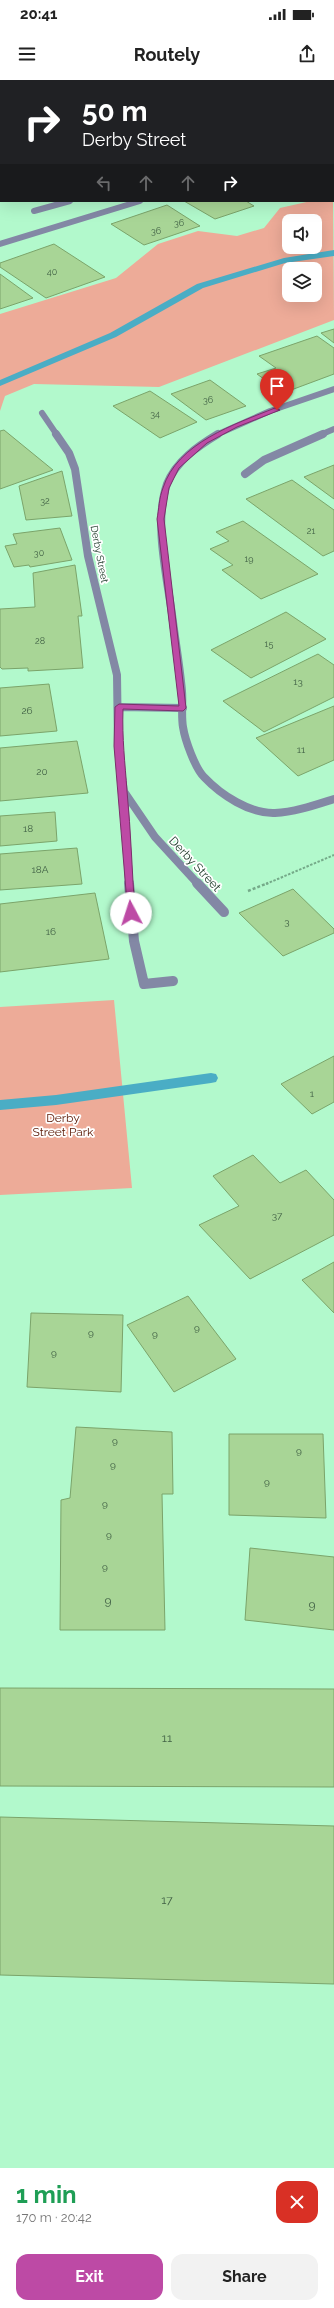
<!DOCTYPE html>
<meta charset="utf-8">
<style>
body{margin:0;font-family:Raleway,sans-serif;background:#f2f2f2;color:#222;height:100vh;display:flex;flex-direction:column;font-size:15px;white-space:nowrap}
*{box-sizing:border-box;margin:0}
p{font-size:13px;color:#767676}
.icon{flex:none;width:22px;height:22px;fill:none;stroke:currentColor;stroke-width:2;stroke-linecap:round;stroke-linejoin:round}
.map{position:relative;height:2088px;overflow:hidden}
.details{display:flex;flex-direction:column;background:#fff;flex:1}
.details>*{flex:none}
.top-card{position:absolute;left:0px;top:0px;width:334px;height:122px;box-shadow:0 4px 16px #0002;background:#202124;color:#fff;overflow:hidden}
.tools{position:absolute;left:282px;top:134px;display:grid;gap:8px}
.tools a{display:grid;place-items:center;width:40px;height:40px;border-radius:8px;background:#fff;box-shadow:0 4px 16px #0002;font-size:20px}
.pin{position:absolute;display:grid;place-items:center;width:34px;height:34px;color:#fff;margin:-41px -17px;border-radius:50% 50% 50% 0;rotate:-45deg;box-shadow:0 0 4px #0007}
.pin .icon{rotate:45deg}
.me{position:absolute;width:44px;margin:-22px;rotate:355deg;stroke-linejoin:round;filter:drop-shadow(0 0 3px #0008)}
.turn{display:flex;align-items:center;gap:14px;height:84px;padding:0 16px;font-size:18px}
.turn .icon{width:52px;height:52px;stroke-width:2.5}
.turn b{display:block;font-size:28px;line-height:34px}
.lanes{display:flex;align-items:center;height:38px;padding:0 16px;background:#0003;justify-content:center;gap:20px;direction:ltr}
.lanes .off{opacity:.35}
.round{display:grid;place-items:center;flex:none;width:42px;height:42px;border-radius:12px;background:#f2f2f2}
.overview{display:flex;align-items:center;justify-content:space-between;height:68px;padding:0 16px}
h1{font-size:24px;font-weight:700;line-height:30px;color:#1e9e55}
.primary-button{display:flex;gap:8px;margin-top:auto;padding:8px 16px}
.primary-button a{flex:1;height:46px;border-radius:12px;background:#bd4aa5;color:#fff;font-size:16px;font-weight:700;line-height:46px;text-align:center}
.primary-button a+a{background:#f2f2f2;color:#222}
.status{display:flex;justify-content:space-between;align-items:center;height:28px;padding:0 20px;background:#fff;direction:ltr}
.status svg{height:11px;fill:currentColor}
header{display:flex;justify-content:space-between;align-items:center;height:52px;padding:0 16px;background:#fff;font-size:18px;font-weight:700}
.map>svg:first-child{display:block}
.green{fill:#edab98;fill-rule:evenodd}
.lines{fill:none;stroke-linecap:round;stroke-linejoin:round}
.stream{fill:#4aadc5;fill-rule:evenodd}
.building{fill:#a8d596;stroke:#7ba46a}
.path-far1{stroke:#75aa89;stroke-width:2;stroke-dasharray:2.5 1.5;stroke-linecap:butt}
.path{stroke:#75aa89;stroke-width:2.5;stroke-dasharray:3 2;stroke-linecap:butt}
.minor-far2{stroke:#8388a5;stroke-width:6}
.minor-far1{stroke:#8388a5;stroke-width:8}
.minor{stroke:#8388a5;stroke-width:10}
.route{fill:#bd4aa5;stroke:#7b306b}
.labels{text-anchor:middle;stroke-width:3.5;stroke-linejoin:round;paint-order:stroke}
.far-number-label{font-size:9px;fill:#426246}
.far-street-label{font-size:10px;fill:#203c2b;stroke:#fff}
.number-label{font-size:10px;fill:#426246}
.street-label{font-size:12px;fill:#203c2b;stroke:#fff}
.park-label{font-size:12px;fill:#5a1703;stroke:#fff}
.near-number-label{font-size:12px;fill:#426246}
</style>
<div class="status"><b>20:41</b><svg viewBox="0 0 49 12"><path d="M0 12V9h3v3zM5 12V6h3v6zM10 12V3h3v9zM15 12V0h3v12zM26 1h20v11H26zM47 4h2v5h-2z"/></svg></div>
<header><svg class="icon" aria-label="menu" viewBox="0 0 24 24"><path d="M4 6h16M4 12h16M4 18h16"/></svg>Routely<svg class="icon" aria-label="share" viewBox="0 0 24 24"><path d="M12 15V3M7 8l5-5 5 5M5 13v7h14v-7"/></svg></header>
<div class="map">
<svg width="334" height="2088" viewBox="0 0 334 2088">
<rect width="100%" height="100%" fill="#b2f9cc"/>
<path class="green" d="M333,116L334,240L159,307L34,304L5,316L0,331V234L116,198L158,164L198,151L237,156L264,148L280,128L311,121H333ZM289,141H315V167H289ZM289,189H315V215H289Z
M114,920L132,1108L0,1115V927Z"/>
<g class="lines">
<path class="stream" d="M334,170V176L285,183L203,208L116,257L0,306V300L110,253L197,204L284,178Z
M211,993L216,994L218,998L216,1002L211,1003L56,1025L0,1030V1020L56,1015Z"/>
</g>
<path class="building" d="M0,0H35L1,1L0,26Z
M79,0H135L132,1Z
M0,70H1L0,109Z
M184,121H246L254,126L215,139Z
M167,125L200,146L144,165L111,144Z
M54,164L105,197L46,218L0,187V183Z
M0,194L33,218L0,229Z
M334,249V263L321,253Z
M317,256L334,268V294L283,313L257,294L276,288L259,276Z
M210,300L246,326L206,340L171,314Z
M150,311L197,342L160,358L113,326Z
M4,350L53,390L0,409V351Z
M334,385V419L304,397Z
M62,391L72,436L26,440L19,406Z
M292,400L334,430V471L323,476L246,419Z
M243,441L318,494L261,519L222,490L233,485L210,469L229,461L216,452Z
M60,448L72,480L30,487L29,485L14,487L5,466L17,464L13,454Z
M75,485L82,536H78L83,588L28,591V588L2,589L0,587V529L35,527L33,493Z
M286,532L326,559L251,598L211,570Z
M318,574L334,585V617L264,652L223,621Z
M49,604L57,651L0,656V608Z
M334,626V680L298,696L256,658Z
M77,661L88,713L0,721V668Z
M55,732L57,761L0,766V736Z
M77,768L82,804L0,810V774Z
M293,809L334,849V853L283,876L239,833Z
M95,813L109,879L0,892V824Z
M334,976V1022L312,1034L281,1004Z
M253,1075L280,1103L306,1090L334,1120V1155L250,1199L199,1145L239,1126L213,1096Z
M334,1182V1233L302,1200Z
M188,1216L236,1279L174,1312L127,1245Z
M31,1233L123,1235L121,1312L27,1307Z
M76,1347L172,1352L173,1414H162L165,1550H60L61,1420L70,1418Z
M229,1354H323L326,1438L229,1435Z
M250,1468L334,1477V1550L245,1540Z
M0,1608L334,1609V1707L0,1706Z
M0,1737L334,1746V1904L0,1895Z"/>
<g class="lines">
<path class="path-far1" d="M266,804L334,775"/>
<path class="path" d="M248,811L268,803"/>
<path class="minor-far2" d="M324,0L326,1
M34,131L70,121
M0,164L140,121
M42,333L57,355
M216,355L270,331L334,309
M320,355L334,349"/>
<path class="minor-far1" d="M56,354L69,373L75,389L88,476L117,595L118,666L124,712L129,804
M218,354C198,366 176,381 167,404C153,444 168,500 173,542C176,565 180,588 182,611C183,623 181,635 183,647C185,660 195,688 204,697C221,715 250,734 275,733C295,732 315,725 334,719
M245,394L264,380L323,354
M119,627L183,628
M125,713L155,757L198,804"/>
<path class="minor" d="M129,803L134,861L144,904L173,901
M197,803L224,832"/>
</g>
<path class="route" d="M275,328L280,330L237,347L207,363L179,388L169,408L164,439L186,628L183,631L123,629C122,659 125,682 127,711C131,752 132,792 135,833L128,835L114,666L115,627L119,624L179,626L157,439C159,429 159,418 163,408C177,363 235,344 275,328Z"/>
<g class="labels">
<g class="far-number-label">
<text x="179" y="146">36</text>
<text x="156" y="154">36</text>
<text x="52" y="195">40</text>
<text x="208" y="323">36</text>
<text x="155" y="337">34</text>
<text x="45" y="424">32</text>
<text x="311" y="454">21</text>
<text x="39" y="476">30</text>
<text x="249" y="482">19</text>
<text x="40" y="564">28</text>
<text x="269" y="567">15</text>
</g>
<g class="far-street-label">
<text transform="translate(100 474) rotate(79)" y="4">Derby Street</text>
</g>
<g class="number-label">
<text x="298" y="605">13</text>
<text x="27" y="634">26</text>
<text x="301" y="673">11</text>
<text x="42" y="695">20</text>
<text x="28" y="752">18</text>
<text x="40" y="793">18A</text>
<text x="287" y="845">3</text>
<text x="51" y="855">16</text>
<text x="312" y="1017">1</text>
<text x="277" y="1139">37</text>
<text x="197" y="1251">9</text>
<text x="91" y="1256">9</text>
<text x="155" y="1257">9</text>
<text x="54" y="1276">9</text>
<text x="115" y="1364">9</text>
<text x="299" y="1374">9</text>
<text x="113" y="1388">9</text>
<text x="267" y="1405">9</text>
<text x="105" y="1427">9</text>
<text x="109" y="1458">9</text>
<text x="105" y="1490">9</text>
</g>
<g class="street-label">
<text transform="translate(195 784) rotate(47)" y="4">Derby Street</text>
</g>
<g class="park-label">
<text x="63" y="1042">Derby<tspan x="63" dy="14">Street Park</tspan></text>
</g>
<g class="near-number-label">
<text x="108" y="1525">9</text>
<text x="312" y="1529">9</text>
<text x="167" y="1662">11</text>
<text x="167" y="1824">17</text>
</g>
</g>
</svg>
<div class="tools">
<a><svg class="icon" aria-label="sound" viewBox="0 0 24 24"><path d="M4 9h4l5-4v14l-5-4H4zM17 9q2 3 0 6"/></svg></a>
<a><svg class="icon" aria-label="layers" viewBox="0 0 24 24"><path d="M12 4l9 5-9 5-9-5zM3 14l9 5 9-5"/></svg></a>
</div>
<div class="pin" style="left:277px;top:330px;background:#d93025"><svg class="icon" aria-label="arrive" viewBox="0 0 24 24"><path d="M6 21V4h12l-3 4 3 4H6"/></svg></div>
<svg class="me" style="left:131px;top:833px" viewBox="-20 -20 40 40"><circle r="19" fill="#fff"/><path d="M0-13L10 11 0 6-10 11z" fill="#bd4aa5"/></svg>
<div class="top-card">
<div class="turn"><svg class="icon" aria-label="right" viewBox="0 0 24 24"><path d="M7 20v-9h11M14 6l5 5-5 5"/></svg><div><b>50 m</b>Derby Street</div></div>
<div class="lanes"><svg class="icon off" aria-label="left" viewBox="0 0 24 24"><path d="M17 20v-9H6M10 6l-5 5 5 5"/></svg><svg class="icon off" aria-label="ahead" viewBox="0 0 24 24"><path d="M12 20V5M6 11l6-6 6 6"/></svg><svg class="icon off" aria-label="ahead" viewBox="0 0 24 24"><path d="M12 20V5M6 11l6-6 6 6"/></svg><svg class="icon" aria-label="right" viewBox="0 0 24 24"><path d="M7 20v-9h11M14 6l5 5-5 5"/></svg></div>
</div>
</div>
<section class="details">
<div class="overview"><div><h1>1 min</h1><p>170 m · 20:42</p></div><a class="round" style="background:#d93025;color:#fff"><svg class="icon" aria-label="close" viewBox="0 0 24 24"><path d="M6 6l12 12M18 6L6 18"/></svg></a></div>
<div class="primary-button"><a>Exit</a><a>Share</a></div>
</section>
